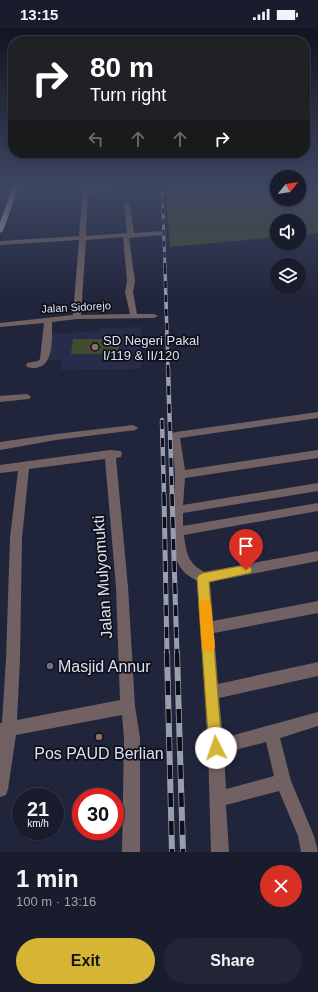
<!DOCTYPE html>
<meta charset="utf-8">
<style>
body{margin:0;font-family:Arial,sans-serif;background:#222535;color:#f1f3f6;height:100vh;display:flex;flex-direction:column;font-size:15px;white-space:nowrap}
*{box-sizing:border-box;margin:0}
p{font-size:13px;color:#9fa1aa}
.icon{flex:none;width:22px;height:22px;fill:none;stroke:currentColor;stroke-width:2;stroke-linecap:round;stroke-linejoin:round}
.map{position:relative;height:824px;overflow:hidden}
.side{display:flex;flex-direction:column;background:#191c2d;flex:1}
.side>*{flex:none}
.guide{position:absolute;left:8px;top:8px;width:302px;height:122px;border-radius:16px;box-shadow:0 1px 3px #0004,0 0 0 1px #373a49;background:#202124;color:#fff;overflow:hidden}
.needle{width:26px;rotate:60deg}
.tools{position:absolute;left:270px;top:142px;display:grid;gap:8px}
.tools a{display:grid;place-items:center;width:36px;height:36px;border-radius:50%;background:#191c2d;box-shadow:0 1px 3px #0004,0 0 0 1px #373a49;font-size:20px}
.speed{position:absolute;left:12px;top:760px;display:flex;gap:8px;font-size:20px;font-weight:700;text-align:center}
.speed>*{display:grid;place-content:center;width:52px;height:52px;border-radius:50%;background:#191c2d;box-shadow:0 1px 3px #0004,0 0 0 1px #373a49;line-height:1}
.speed small{font-size:10px;font-weight:400}
.speed .limit{border:6px solid #d22;background:#fff;color:#111}
.pin{position:absolute;display:grid;place-items:center;width:34px;height:34px;color:#fff;margin:-41px -17px;border-radius:50% 50% 50% 0;rotate:-45deg;box-shadow:0 0 4px #0007}
.pin .icon{rotate:45deg}
.me{position:absolute;width:44px;margin:-22px;rotate:356deg;stroke-linejoin:round;filter:drop-shadow(0 0 3px #0008)}
.turn{display:flex;align-items:center;gap:14px;height:84px;padding:0 16px;font-size:18px}
.turn .icon{width:52px;height:52px;stroke-width:2.5}
.turn b{display:block;font-size:28px;line-height:34px}
.lanes{display:flex;align-items:center;height:38px;padding:0 16px;background:#0003;justify-content:center;gap:20px;direction:ltr}
.lanes .off{opacity:.35}
.round{display:grid;place-items:center;flex:none;width:42px;height:42px;border-radius:21px;background:#222535}
.head{display:flex;align-items:center;justify-content:space-between;height:68px;padding:0 16px}
h1{font-size:24px;font-weight:700;line-height:30px}
.button{display:flex;gap:8px;margin-top:auto;padding:8px 16px}
.button a{flex:1;height:46px;border-radius:24px;background:#d6b534;color:#111;font-size:16px;font-weight:700;line-height:46px;text-align:center}
.button a+a{background:#222535;color:#f1f3f6}
.status{display:flex;justify-content:space-between;align-items:center;height:28px;padding:0 20px;background:#191c2d;direction:ltr}
.status svg{height:11px;fill:currentColor}
.map>svg:first-child{display:block}
.built{fill:#272c4a}
.green{fill:#434b2f}
.lines{fill:none;stroke-linecap:round;stroke-linejoin:round}
.minor{fill:#716162;fill-rule:evenodd}
.major{fill:#bb9c9d;fill-rule:evenodd}
.rail-far4-casing{stroke:#999db0;stroke-width:3}
.rail-far3-casing{stroke:#999db0;stroke-width:3.5}
.rail-far2-casing{stroke:#999db0;stroke-width:4.5}
.rail-far1-casing{stroke:#999db0;stroke-width:5}
.rail-casing{stroke:#999db0;stroke-width:6}
.rail-far4{stroke:#0d0f19;stroke-width:2;stroke-dasharray:5.5;stroke-linecap:butt}
.rail-far3{stroke:#0d0f19;stroke-width:2.5;stroke-dasharray:7;stroke-linecap:butt}
.rail-far2{stroke:#0d0f19;stroke-width:3;stroke-dasharray:9;stroke-linecap:butt}
.rail-far1{stroke:#0d0f19;stroke-width:3.5;stroke-dasharray:11;stroke-linecap:butt}
.rail{stroke:#0d0f19;stroke-width:4.5;stroke-dasharray:14;stroke-linecap:butt}
.route{fill:#d6b534;stroke:#8b7622}
.slow{fill:#f59e0b}
.education-dot{fill:#8d6e63;stroke:#0d0f19;stroke-width:1.5}
.worship-dot{fill:#6b7280;stroke:#0d0f19;stroke-width:1.5}
.labels{text-anchor:middle;stroke-width:3.5;stroke-linejoin:round;paint-order:stroke}
.far-street-label{font-size:11px;fill:#dde1f1;stroke:#0d0f19}
.poi-label{font-size:13px;fill:#dde1f1;stroke:#0d0f19;text-anchor:start}
.near-street-label{font-size:16px;fill:#dde1f1;stroke:#0d0f19}
.near-poi-label{font-size:16px;fill:#dde1f1;stroke:#0d0f19;text-anchor:start}
</style>
<div class="status"><b>13:15</b><svg viewBox="0 0 49 12"><path d="M0 12V9h3v3zM5 12V6h3v6zM10 12V3h3v9zM15 12V0h3v12zM26 1h20v11H26zM47 4h2v5h-2z"/></svg></div>
<div class="map">
<svg width="318" height="824" viewBox="0 0 318 824">
<rect width="100%" height="100%" fill="#21253c"/>
<path class="built" d="M142,299L141,341L61,342L62,332H47L49,306L100,303V300Z"/>
<path class="green" d="M165,158H277V171H299V158H318V205L299,207V193H277V209L170,219Z
M73,311H119V326H71Z"/>
<g class="lines">
<path class="minor" d="M51,158L16,162L13,160L18,158Z
M83,158H89V161L109,160L112,162L109,164L88,165L86,208L127,205L124,176L127,174L130,176L134,205L163,203L166,205L163,207L129,210L135,253L133,264L137,286H154L158,288L154,290L77,291L52,294C52,312 55,346 27,339L26,337L27,335L38,333L40,331L44,295L0,299V295L73,287L79,212L0,217V213L79,208ZM123,209L127,253L125,264L130,286L81,287L86,212Z
M26,366L29,367L31,369L29,371L0,374V368Z
M318,384V390L180,410L185,442L318,422V430L185,450L183,477L318,455V463L183,485V498L318,475V483L184,507C186,525 188,535 204,544L318,523V533L210,554L213,593L318,573V585L214,605L218,656L318,634V648L219,670L223,710L318,684V698L280,710L291,753L314,808L318,824H301L298,808L279,763L226,777L229,824H211L208,720L197,553C193,550 188,548 184,544C163,521 175,475 175,447C175,435 172,422 170,410L172,405L176,404ZM266,714L274,748L226,761L224,725Z
M133,397L138,400L136,402L56,412L0,422V414L56,406Z
M110,422L121,423L122,426L121,429L116,430L128,559L135,678L140,710V824H122L124,710L122,687L16,707L8,761L6,767L0,769V695H2L6,631L10,510L18,443L0,445V437ZM105,431L116,559L120,672L17,692L20,631L22,510L29,441Z"/>
<path class="major" d="M13,158H19L3,203L0,205V194Z"/>
<defs>
<path id="rail-far4" d="M162,158L165,240"/>
<path id="rail-far3" d="M165,239L168,341"/>
<path id="rail-far2" d="M168,340L172,468
M162,392L164,468"/>
<path id="rail-far1" d="M164,467L167,626
M172,467L177,626"/>
<path id="rail" d="M167,625L172,824
M177,625L183,824"/>
</defs>
<use href="#rail-far4" class="rail-far4-casing"/>
<use href="#rail-far3" class="rail-far3-casing"/>
<use href="#rail-far2" class="rail-far2-casing"/>
<use href="#rail-far1" class="rail-far1-casing"/>
<use href="#rail" class="rail-casing"/>
<use href="#rail-far4" class="rail-far4"/>
<use href="#rail-far3" class="rail-far3"/>
<use href="#rail-far2" class="rail-far2"/>
<use href="#rail-far1" class="rail-far1"/>
<use href="#rail" class="rail"/>
</g>
<linearGradient id="sky" x2="0" y2="1"><stop stop-color="#121421"/><stop offset="0.58" stop-color="#3d4661"/><stop offset="1" stop-color="#3d4661" stop-opacity="0"/></linearGradient>
<rect width="318" height="274" fill="url(#sky)"/>
<path class="route" d="M246,537L250,538L252,542L250,545L209,554L222,720L220,725L216,727L211,725L209,720L197,550L199,547L203,545Z"/>
<path class="slow" d="M205,571L209,572L211,576L215,619L213,623L209,624L204,623L202,619L199,576L201,572Z"/>
<g class="education-dot">
<circle cx="95" cy="319" r="4"/>
<circle cx="99" cy="709" r="4"/>
</g>
<circle class="worship-dot" cx="50" cy="638" r="4"/>
<g class="labels">
<g class="far-street-label">
<text transform="translate(76 279) rotate(-3)" y="4">Jalan Sidorejo</text>
</g>
<g class="poi-label">
<text x="103" y="317">SD Negeri Pakal<tspan x="103" dy="15">I/119 &amp; II/120</tspan></text>
</g>
<g class="near-street-label">
<text transform="translate(102 549) rotate(-94)" y="6">Jalan Mulyomukti</text>
</g>
<g class="near-poi-label">
<text x="58" y="644">Masjid Annur</text>
<text x="99" y="731" text-anchor="middle">Pos PAUD Berlian</text>
</g>
</g>
</svg>
<div class="tools">
<a><svg class="needle" viewBox="-14 -14 28 28"><path d="M0-13l5 13h-10z" fill="#e53935"/><path d="M0 13l5-13h-10z" fill="#9fa1aa"/></svg></a>
<a><svg class="icon" aria-label="sound" viewBox="0 0 24 24"><path d="M4 9h4l5-4v14l-5-4H4zM17 9q2 3 0 6"/></svg></a>
<a><svg class="icon" aria-label="layers" viewBox="0 0 24 24"><path d="M12 4l9 5-9 5-9-5zM3 14l9 5 9-5"/></svg></a>
</div>
<div class="speed"><div>21<small>km/h</small></div><div class="limit">30</div></div>
<div class="pin" style="left:246px;top:542px;background:#d93025"><svg class="icon" aria-label="arrive" viewBox="0 0 24 24"><path d="M6 21V4h12l-3 4 3 4H6"/></svg></div>
<svg class="me" style="left:216px;top:720px" viewBox="-20 -20 40 40"><circle r="19" fill="#fff"/><path d="M0-13L10 11 0 6-10 11z" fill="#d6b534"/></svg>
<div class="guide">
<div class="turn"><svg class="icon" aria-label="right" viewBox="0 0 24 24"><path d="M7 20v-9h11M14 6l5 5-5 5"/></svg><div><b>80 m</b>Turn right</div></div>
<div class="lanes"><svg class="icon off" aria-label="left" viewBox="0 0 24 24"><path d="M17 20v-9H6M10 6l-5 5 5 5"/></svg><svg class="icon off" aria-label="ahead" viewBox="0 0 24 24"><path d="M12 20V5M6 11l6-6 6 6"/></svg><svg class="icon off" aria-label="ahead" viewBox="0 0 24 24"><path d="M12 20V5M6 11l6-6 6 6"/></svg><svg class="icon" aria-label="right" viewBox="0 0 24 24"><path d="M7 20v-9h11M14 6l5 5-5 5"/></svg></div>
</div>
</div>
<section class="side">
<div class="head"><div><h1>1 min</h1><p>100 m · 13:16</p></div><a class="round" style="background:#d93025;color:#fff"><svg class="icon" aria-label="close" viewBox="0 0 24 24"><path d="M6 6l12 12M18 6L6 18"/></svg></a></div>
<div class="button"><a>Exit</a><a>Share</a></div>
</section>
